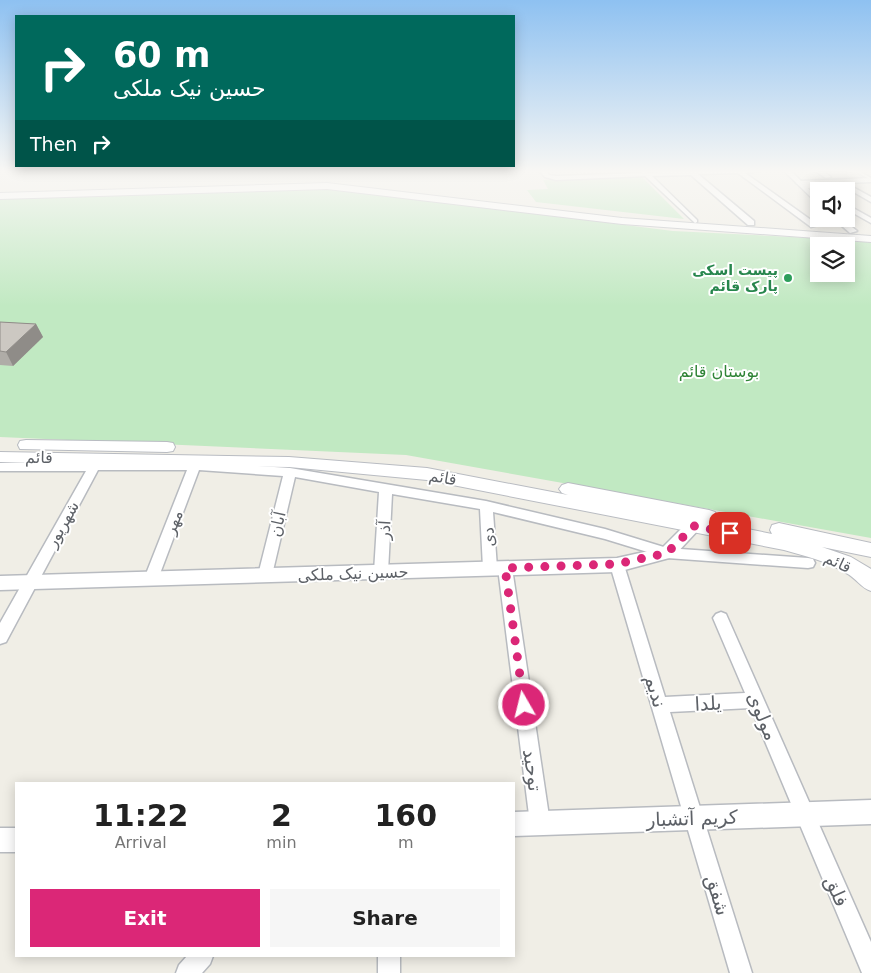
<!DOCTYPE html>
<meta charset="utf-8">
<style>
body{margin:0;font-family:"DejaVu Sans","Noto Naskh Arabic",sans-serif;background:#f6f6f6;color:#222;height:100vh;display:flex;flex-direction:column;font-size:19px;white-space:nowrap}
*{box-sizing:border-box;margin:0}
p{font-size:16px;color:#767676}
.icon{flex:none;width:28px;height:28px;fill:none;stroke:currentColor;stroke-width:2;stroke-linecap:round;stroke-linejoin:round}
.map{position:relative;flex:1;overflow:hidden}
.details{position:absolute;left:15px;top:782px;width:500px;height:175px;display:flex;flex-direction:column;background:#fff;border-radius:0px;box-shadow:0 2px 12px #0003}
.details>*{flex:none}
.banner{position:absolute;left:15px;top:15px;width:500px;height:152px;border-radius:0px;box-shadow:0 2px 12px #0003;background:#00695c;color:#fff;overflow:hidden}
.fabs{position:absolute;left:810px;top:182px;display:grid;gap:10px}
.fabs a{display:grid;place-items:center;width:45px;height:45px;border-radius:0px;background:#fff;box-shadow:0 2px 12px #0003;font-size:25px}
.pin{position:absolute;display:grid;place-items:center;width:42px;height:42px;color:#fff;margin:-21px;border-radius:10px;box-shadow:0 2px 8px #0006}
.me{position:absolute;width:55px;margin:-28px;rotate:352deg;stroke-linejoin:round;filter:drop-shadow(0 0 4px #0008)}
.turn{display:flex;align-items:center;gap:18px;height:105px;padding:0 15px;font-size:22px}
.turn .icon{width:65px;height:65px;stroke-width:2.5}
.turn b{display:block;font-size:35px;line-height:42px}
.then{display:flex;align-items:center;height:48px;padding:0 15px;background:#0003;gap:10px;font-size:19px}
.eta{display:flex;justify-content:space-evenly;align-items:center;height:85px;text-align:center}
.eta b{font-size:30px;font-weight:700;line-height:35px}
.button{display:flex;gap:10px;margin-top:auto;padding:10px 15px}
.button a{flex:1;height:58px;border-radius:0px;background:#db2777;color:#fff;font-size:20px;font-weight:700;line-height:58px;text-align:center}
.button a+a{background:#f6f6f6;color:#222}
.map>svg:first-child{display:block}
.green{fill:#c1e9c2;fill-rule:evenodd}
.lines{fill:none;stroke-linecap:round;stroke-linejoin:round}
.service-casing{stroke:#b8bbc0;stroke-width:3}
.minor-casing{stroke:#b8bbc0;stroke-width:3}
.tertiary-casing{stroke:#b8bbc0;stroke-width:3}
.secondary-casing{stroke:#b9bcc2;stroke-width:2}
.service{fill:#fff;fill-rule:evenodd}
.minor{fill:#fff;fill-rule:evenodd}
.tertiary{fill:#fff;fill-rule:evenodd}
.secondary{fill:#fff;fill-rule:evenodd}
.wall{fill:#afaca7}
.shaded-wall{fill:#8f8c88}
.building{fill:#ccc8c2;stroke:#8f8c88}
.route{stroke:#db2777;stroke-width:9;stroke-dasharray:0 16.2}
.leisure-dot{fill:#2e9e5b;stroke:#fff;stroke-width:2}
.labels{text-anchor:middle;stroke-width:4;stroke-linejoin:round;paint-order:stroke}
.far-leisure-label{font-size:14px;font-weight:bold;fill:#27864d;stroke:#fff;text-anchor:end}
.park-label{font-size:16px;fill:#2f8436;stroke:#fff}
.street-label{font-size:16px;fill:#5d6167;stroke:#fff}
.near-street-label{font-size:19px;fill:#5d6167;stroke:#fff}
</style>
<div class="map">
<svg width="871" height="973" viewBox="0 0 871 973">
<rect width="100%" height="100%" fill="#f0eee6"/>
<path class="green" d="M642,177L684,219L536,202L527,190L548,189L543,180Z
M294,189L346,190L673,231L871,241V538L406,455L0,437V199ZM819,246H846V274H819Z"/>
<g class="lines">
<defs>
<path id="service" d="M853,170H857L871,178V180Z"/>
<path id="minor" d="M538,170H545L549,175L556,176L642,173L644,170L648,173L687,170H768L745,173L818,225L811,227L738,173L698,174L754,221V225H748L691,175L652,176L697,220V222L695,223L645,176L556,180L545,177Z
M783,170H790L801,181L823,190L824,191L819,192L808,188L819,199V205Z
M813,170H821L831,177L826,178Z
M836,180H840L871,197V202L836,182Z
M846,204L871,218V223L846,209Z
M834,219H842L857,231L850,233Z
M95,461L195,462L290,468L486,501L605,529L667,548L808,558L813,559L815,563L813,567L808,568L667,558L605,539L493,512L497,568L495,572L490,573L485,572L483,568L480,509L392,494L388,572L386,576L381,578L376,576L374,572L379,492L295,477L272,575L270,579L265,581L260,579L258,575L283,476L199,470L158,579L156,583L151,585L146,583L144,579L187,470H98L6,642L0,644V623L86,471H0V463Z
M617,560L622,561L624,565L665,697L745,693L713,618L716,614L721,612L726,614L871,942V973H862L751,708L670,712L752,973H730L610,565L612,561Z
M505,563L510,564L512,568L550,823L547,830L540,833L533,830L530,823L498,568L500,564Z
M187,956H213L210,964L202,973H176L179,965Z
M378,956H400V973H378Z"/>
<path id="tertiary" d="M871,178V182L800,185L796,183L800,181Z
M694,520L700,522L702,526L673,557L617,572L0,590V576L617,558L662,548L688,522Z
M871,800V824L514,836V812Z
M0,828H16V852H0Z"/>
<path id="secondary" d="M327,183L622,218L871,236V242L622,224L327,189L0,199V193Z
M26,440L167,442L173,443L175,447L173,451L167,452L20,449L18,445L20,441Z
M0,452L289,457L427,468L568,495L562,493L559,489L562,485L568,483L709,510L715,512L718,517L713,522L772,534L770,530L772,525L779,523L871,543V557L822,547L851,557L871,569V591C861,588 856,578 846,573C827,561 805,556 784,550L427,480L289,467L0,462Z"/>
</defs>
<use href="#service" class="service-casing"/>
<use href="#minor" class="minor-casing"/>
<use href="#tertiary" class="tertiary-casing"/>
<use href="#secondary" class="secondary-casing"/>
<use href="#service" class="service"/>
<use href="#minor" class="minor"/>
<use href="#tertiary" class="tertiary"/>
<use href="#secondary" class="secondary"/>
</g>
<path class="wall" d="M0,322L36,324L43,337L13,366L0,365Z"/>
<path class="shaded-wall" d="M36,324L43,337L13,366L6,352Z"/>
<path class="building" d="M0,322L36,324L6,352L0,351Z"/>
<linearGradient id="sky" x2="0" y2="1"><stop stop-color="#8ec1f1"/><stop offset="0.56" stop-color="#f8f7f4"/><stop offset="1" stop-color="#f8f7f4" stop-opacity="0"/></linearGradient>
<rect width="871" height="306" fill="url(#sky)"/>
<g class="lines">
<path class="route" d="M524,705L505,568L617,564L667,553L694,526L730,533"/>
</g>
<circle class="leisure-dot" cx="788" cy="278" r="5"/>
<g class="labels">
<g class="far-leisure-label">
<text x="778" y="275">پیست اسکی<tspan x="778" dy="16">پارک قائم</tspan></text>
</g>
<g class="park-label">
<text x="719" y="377">بوستان قائم</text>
</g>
<g class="street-label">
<text transform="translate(39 457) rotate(1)" y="6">قائم</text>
<text transform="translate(443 477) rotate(10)" y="6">قائم</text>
<text transform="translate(173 522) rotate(-68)" y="6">مهر</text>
<text transform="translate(62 524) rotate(-61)" y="6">شهریور</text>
<text transform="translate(277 524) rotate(-77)" y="6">آبان</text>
<text transform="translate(384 530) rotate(-86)" y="6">آذر</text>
<text transform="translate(488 537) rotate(-93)" y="6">دی</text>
<text transform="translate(838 562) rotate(25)" y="6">قائم</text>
<text transform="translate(353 573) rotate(-2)" y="6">حسین نیک ملکی</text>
</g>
<g class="near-street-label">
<text transform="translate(656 691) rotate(73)" y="7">ندیم</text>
<text transform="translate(708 703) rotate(-3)" y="7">یلدا</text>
<text transform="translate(763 716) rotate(67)" y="7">مولوی</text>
<text transform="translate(533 770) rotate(82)" y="7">توحید</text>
<text transform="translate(692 818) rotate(-2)" y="7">کریم آتشبار</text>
<text transform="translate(837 891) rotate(66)" y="7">فلق</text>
<text transform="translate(718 895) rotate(73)" y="7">شفق</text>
</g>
</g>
</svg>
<div class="fabs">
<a><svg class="icon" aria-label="sound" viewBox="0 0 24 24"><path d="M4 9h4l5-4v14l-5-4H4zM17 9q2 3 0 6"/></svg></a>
<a><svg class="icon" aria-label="layers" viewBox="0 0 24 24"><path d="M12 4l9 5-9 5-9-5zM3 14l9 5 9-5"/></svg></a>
</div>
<div class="pin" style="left:730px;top:533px;background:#d93025"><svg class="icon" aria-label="arrive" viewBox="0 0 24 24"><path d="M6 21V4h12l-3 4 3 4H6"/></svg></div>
<svg class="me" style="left:524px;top:705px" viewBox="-20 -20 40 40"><circle r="17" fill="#db2777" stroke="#fff" stroke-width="3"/><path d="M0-11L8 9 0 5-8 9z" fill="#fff"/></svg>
<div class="banner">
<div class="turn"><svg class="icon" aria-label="right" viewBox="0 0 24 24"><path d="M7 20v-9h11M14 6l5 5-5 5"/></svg><div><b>60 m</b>حسین نیک ملکی</div></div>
<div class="then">Then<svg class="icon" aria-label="right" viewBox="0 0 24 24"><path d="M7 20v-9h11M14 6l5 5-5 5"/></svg></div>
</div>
<section class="details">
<div class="eta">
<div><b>11:22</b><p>Arrival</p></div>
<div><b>2</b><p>min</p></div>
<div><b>160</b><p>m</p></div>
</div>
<div class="button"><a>Exit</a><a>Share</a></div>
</section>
</div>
